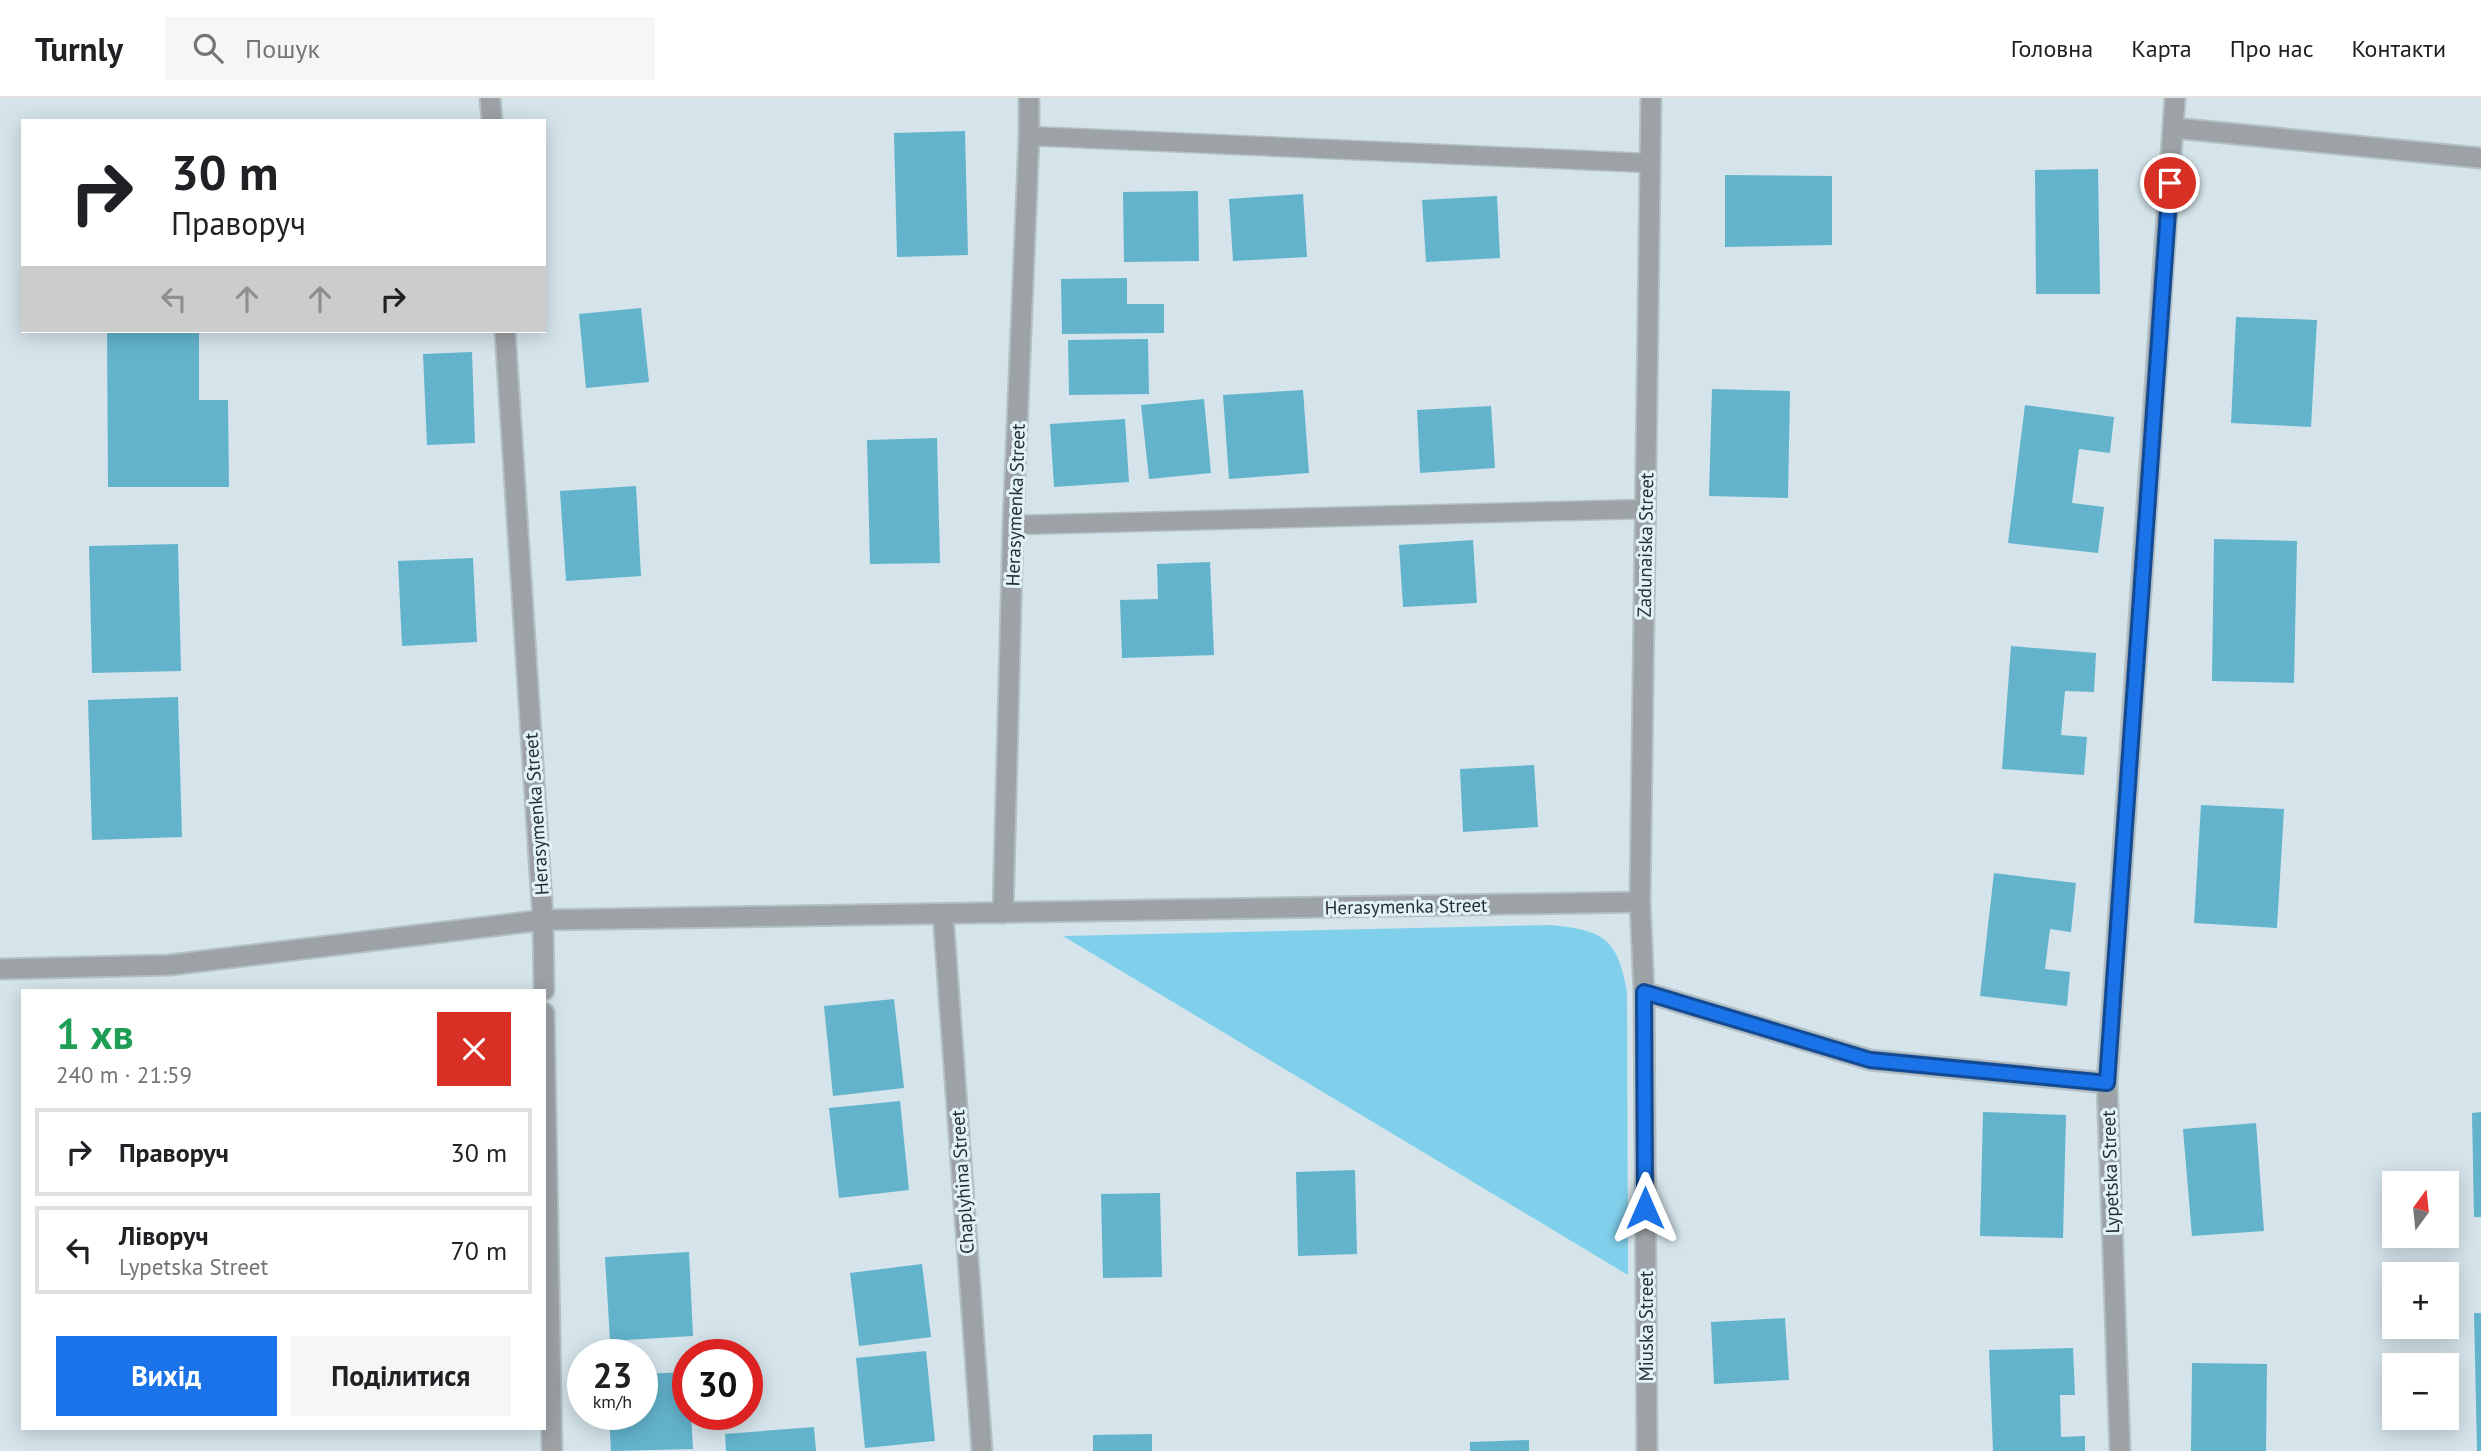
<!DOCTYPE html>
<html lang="uk">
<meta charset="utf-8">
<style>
body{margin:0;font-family:"PT Sans",sans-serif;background:#f6f6f6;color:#202124;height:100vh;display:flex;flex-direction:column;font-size:26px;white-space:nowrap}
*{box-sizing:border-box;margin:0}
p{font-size:23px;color:#757577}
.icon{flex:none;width:38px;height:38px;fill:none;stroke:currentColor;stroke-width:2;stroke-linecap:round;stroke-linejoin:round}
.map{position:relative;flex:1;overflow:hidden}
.drawer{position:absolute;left:21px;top:891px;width:525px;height:441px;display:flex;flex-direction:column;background:#fff;border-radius:0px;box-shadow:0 4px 18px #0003}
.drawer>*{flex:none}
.banner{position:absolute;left:21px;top:21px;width:525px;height:214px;border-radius:0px;box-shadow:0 4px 18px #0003;background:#fff;color:#202124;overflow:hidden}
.needle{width:46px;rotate:15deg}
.buttons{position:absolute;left:2382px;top:1073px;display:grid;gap:14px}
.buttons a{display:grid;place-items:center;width:77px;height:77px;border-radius:0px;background:#fff;box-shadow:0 4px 18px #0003;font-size:35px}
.speed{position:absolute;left:567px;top:1241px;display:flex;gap:14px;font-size:35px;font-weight:700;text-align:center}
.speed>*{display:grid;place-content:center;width:91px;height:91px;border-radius:50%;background:#fff;box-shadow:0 4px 18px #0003;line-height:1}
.speed small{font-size:18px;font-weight:400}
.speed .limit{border:10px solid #d22;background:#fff;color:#111}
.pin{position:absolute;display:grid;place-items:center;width:60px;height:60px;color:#fff;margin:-30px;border:4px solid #fff;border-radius:50%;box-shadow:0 2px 7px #0007}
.me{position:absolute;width:77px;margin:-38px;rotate:0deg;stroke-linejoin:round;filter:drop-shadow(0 0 5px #0008)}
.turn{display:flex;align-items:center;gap:24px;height:147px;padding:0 35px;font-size:32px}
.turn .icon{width:91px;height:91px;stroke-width:2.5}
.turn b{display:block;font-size:49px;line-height:60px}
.lanes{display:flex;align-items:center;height:66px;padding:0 35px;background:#0003;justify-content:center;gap:35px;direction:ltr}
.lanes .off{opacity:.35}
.round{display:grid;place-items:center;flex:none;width:74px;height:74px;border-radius:0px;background:#f6f6f6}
.head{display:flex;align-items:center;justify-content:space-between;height:119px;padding:0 35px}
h1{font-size:42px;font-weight:700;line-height:52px;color:#1e9e55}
.button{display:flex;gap:14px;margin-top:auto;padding:14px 35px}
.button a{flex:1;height:80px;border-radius:0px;background:#1a73e8;color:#fff;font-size:28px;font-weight:700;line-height:80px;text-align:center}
.button a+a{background:#f6f6f6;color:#202124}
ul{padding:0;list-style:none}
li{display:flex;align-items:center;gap:21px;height:88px;margin:0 14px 10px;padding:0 21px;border:4px solid #e0e0e0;border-radius:0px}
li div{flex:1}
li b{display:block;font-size:26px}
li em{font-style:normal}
header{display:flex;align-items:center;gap:42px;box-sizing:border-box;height:98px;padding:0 35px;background:#fff;border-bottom:2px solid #e0e0e0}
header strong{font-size:33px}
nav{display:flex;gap:38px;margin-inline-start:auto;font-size:24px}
.search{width:490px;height:63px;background:#f6f6f6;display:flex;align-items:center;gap:18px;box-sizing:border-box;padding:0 24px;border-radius:0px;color:#757577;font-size:26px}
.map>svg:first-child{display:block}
.green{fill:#81d0eb}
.building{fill:#63b3cd}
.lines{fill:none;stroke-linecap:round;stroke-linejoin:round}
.service-casing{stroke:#b2c0c5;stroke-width:21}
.minor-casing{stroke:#b2c0c5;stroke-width:23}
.service{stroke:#9ca2a5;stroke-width:18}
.minor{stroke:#9ca2a5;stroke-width:19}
.route-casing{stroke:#114b97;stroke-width:18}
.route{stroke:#1a73e8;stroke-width:12}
.labels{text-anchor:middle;stroke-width:6;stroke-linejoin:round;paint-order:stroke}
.street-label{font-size:19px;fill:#292f31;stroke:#e1f2f8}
</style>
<header>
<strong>Turnly</strong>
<div class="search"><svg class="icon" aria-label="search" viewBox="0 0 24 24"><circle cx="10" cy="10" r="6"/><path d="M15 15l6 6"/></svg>Пошук</div>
<nav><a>Головна</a><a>Карта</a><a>Про нас</a><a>Контакти</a></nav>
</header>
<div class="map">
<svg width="2481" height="1353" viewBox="0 0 2481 1353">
<rect width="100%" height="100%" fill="#d4e4ea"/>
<path class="green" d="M1550,827C1603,832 1618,840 1627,895L1628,1177L1063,838Z"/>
<path class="building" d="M965,33L968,157L897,159L894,35Z
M2098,71L2100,196H2036L2035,72Z
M1725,77L1832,78V147L1725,149Z
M1198,93L1199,163L1124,164L1123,94Z
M1303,96L1307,159L1233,163L1229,101Z
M1497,98L1500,160L1426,164L1422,102Z
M1127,180V206H1164V235L1062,236L1061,181Z
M641,210L649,284L586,290L579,216Z
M2236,219L2317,222L2311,329L2231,325Z
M107,233H199V302H228L229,389H108Z
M1148,241L1149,296L1069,297L1068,242Z
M472,254L475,345L427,347L423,256Z
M1712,291L1790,293L1788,400L1709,398Z
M1303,292L1309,375L1229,381L1223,297Z
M1204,301L1211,375L1149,381L1141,307Z
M2025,307L2114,319L2110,355L2079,351L2072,405L2104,409L2098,455L2008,445Z
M1491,308L1495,370L1420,375L1417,312Z
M1125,321L1129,384L1054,389L1050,326Z
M937,340L940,465L870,466L867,342Z
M636,388L641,478L566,483L560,393Z
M2214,441L2297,443L2294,585L2212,583Z
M1473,442L1477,505L1403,509L1399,447Z
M178,446L181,573L92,575L89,448Z
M473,460L477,544L402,548L398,463Z
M1210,464L1214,557L1122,560L1120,502L1158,501L1157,466Z
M2011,548L2096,555L2094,594L2065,593L2061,637L2087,639L2084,677L2002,671Z
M178,599L182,739L92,742L88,602Z
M1534,667L1538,729L1463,734L1460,671Z
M2201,707L2284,711L2277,830L2194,825Z
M1994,775L2076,785L2071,834L2050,831L2045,871L2070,874L2067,908L1980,898Z
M894,901L904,990L833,998L824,908Z
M900,1003L909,1092L839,1100L829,1010Z
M1983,1014L2066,1017L2063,1140L1980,1138Z
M2481,1014V1119H2474L2472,1015Z
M2256,1025L2264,1133L2192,1138L2183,1031Z
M1355,1072L1357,1156L1298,1158L1296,1074Z
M1160,1095L1162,1179L1103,1180L1101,1096Z
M689,1154L693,1238L610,1243L605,1159Z
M922,1166L931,1239L859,1248L850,1175Z
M2474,1215H2481V1353H2477Z
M1785,1220L1789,1282L1714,1286L1711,1224Z
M2073,1250L2075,1297H2060L2061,1339L2085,1338V1353H1993L1989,1252Z
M926,1253L935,1343L865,1350L856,1260Z
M2192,1265L2267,1266L2266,1353H2191Z
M688,1274V1316H691L693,1351L611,1353L609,1316H642V1276Z
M814,1329L816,1353H726L725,1336Z
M1152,1336V1353H1093V1337Z
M1529,1342V1353H1470V1344Z"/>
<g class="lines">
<defs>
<path id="service" d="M1029,38L1648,65
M1013,427L1646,411"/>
<path id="minor" d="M490,0L492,23
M2174,30L2481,60
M505,233L543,822L544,892
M1003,815L1013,427L1029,38V0
M943,816L982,1353
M0,871L170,867L543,822L1640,804
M1644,894L1870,962L2107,985
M544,915L552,1353
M1647,1353L1644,894L1640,804L1651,0
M2120,1353L2107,985L2175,0"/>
</defs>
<use href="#service" class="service-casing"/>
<use href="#minor" class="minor-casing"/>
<use href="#service" class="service"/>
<use href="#minor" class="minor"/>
</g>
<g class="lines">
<defs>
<path id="route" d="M1645,1110L1644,894L1870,962L2107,985L2170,85"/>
</defs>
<use href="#route" class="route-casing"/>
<use href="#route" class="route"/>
</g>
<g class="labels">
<g class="street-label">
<text transform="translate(1015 407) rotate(-88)" y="7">Herasymenka Street</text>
<text transform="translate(1645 447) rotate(-89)" y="7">Zadunaiska Street</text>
<text transform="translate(536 716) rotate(-94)" y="7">Herasymenka Street</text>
<text transform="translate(1406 808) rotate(-1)" y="7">Herasymenka Street</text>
<text transform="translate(2110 1074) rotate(-92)" y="7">Lypetska Street</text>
<text transform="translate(962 1084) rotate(-94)" y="7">Chaplyhina Street</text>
<text transform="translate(1646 1228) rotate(-90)" y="7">Miuska Street</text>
</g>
</g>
</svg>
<div class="buttons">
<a><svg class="needle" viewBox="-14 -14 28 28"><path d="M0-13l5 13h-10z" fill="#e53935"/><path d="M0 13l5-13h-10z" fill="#757577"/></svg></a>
<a>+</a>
<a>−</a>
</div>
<div class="speed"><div>23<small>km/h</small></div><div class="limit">30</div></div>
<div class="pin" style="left:2170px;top:85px;background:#d93025"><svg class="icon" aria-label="arrive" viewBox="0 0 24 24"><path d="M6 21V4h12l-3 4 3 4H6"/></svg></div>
<svg class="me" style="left:1645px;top:1110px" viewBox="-20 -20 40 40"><path d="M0-17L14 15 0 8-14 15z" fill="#1a73e8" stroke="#fff" stroke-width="4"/></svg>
<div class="banner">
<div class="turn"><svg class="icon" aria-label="right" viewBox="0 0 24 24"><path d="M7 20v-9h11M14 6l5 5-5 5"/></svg><div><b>30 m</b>Праворуч</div></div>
<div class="lanes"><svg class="icon off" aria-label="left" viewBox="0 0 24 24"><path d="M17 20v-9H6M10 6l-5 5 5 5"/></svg><svg class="icon off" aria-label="ahead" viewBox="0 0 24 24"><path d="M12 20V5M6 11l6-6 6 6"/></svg><svg class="icon off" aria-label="ahead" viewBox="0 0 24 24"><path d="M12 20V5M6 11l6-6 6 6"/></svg><svg class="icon" aria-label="right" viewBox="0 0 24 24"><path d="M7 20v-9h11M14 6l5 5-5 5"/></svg></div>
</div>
<section class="drawer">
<div class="head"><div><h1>1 хв</h1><p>240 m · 21:59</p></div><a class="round" style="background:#d93025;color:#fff"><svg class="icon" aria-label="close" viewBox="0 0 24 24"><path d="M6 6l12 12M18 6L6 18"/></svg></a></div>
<ul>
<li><svg class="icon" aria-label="right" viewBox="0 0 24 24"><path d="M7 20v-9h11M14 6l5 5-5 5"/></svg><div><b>Праворуч</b></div><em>30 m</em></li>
<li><svg class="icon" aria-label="left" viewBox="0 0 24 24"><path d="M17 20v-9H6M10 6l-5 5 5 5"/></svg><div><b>Ліворуч</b><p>Lypetska Street</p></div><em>70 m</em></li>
</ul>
<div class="button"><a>Вихід</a><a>Поділитися</a></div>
</section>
</div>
